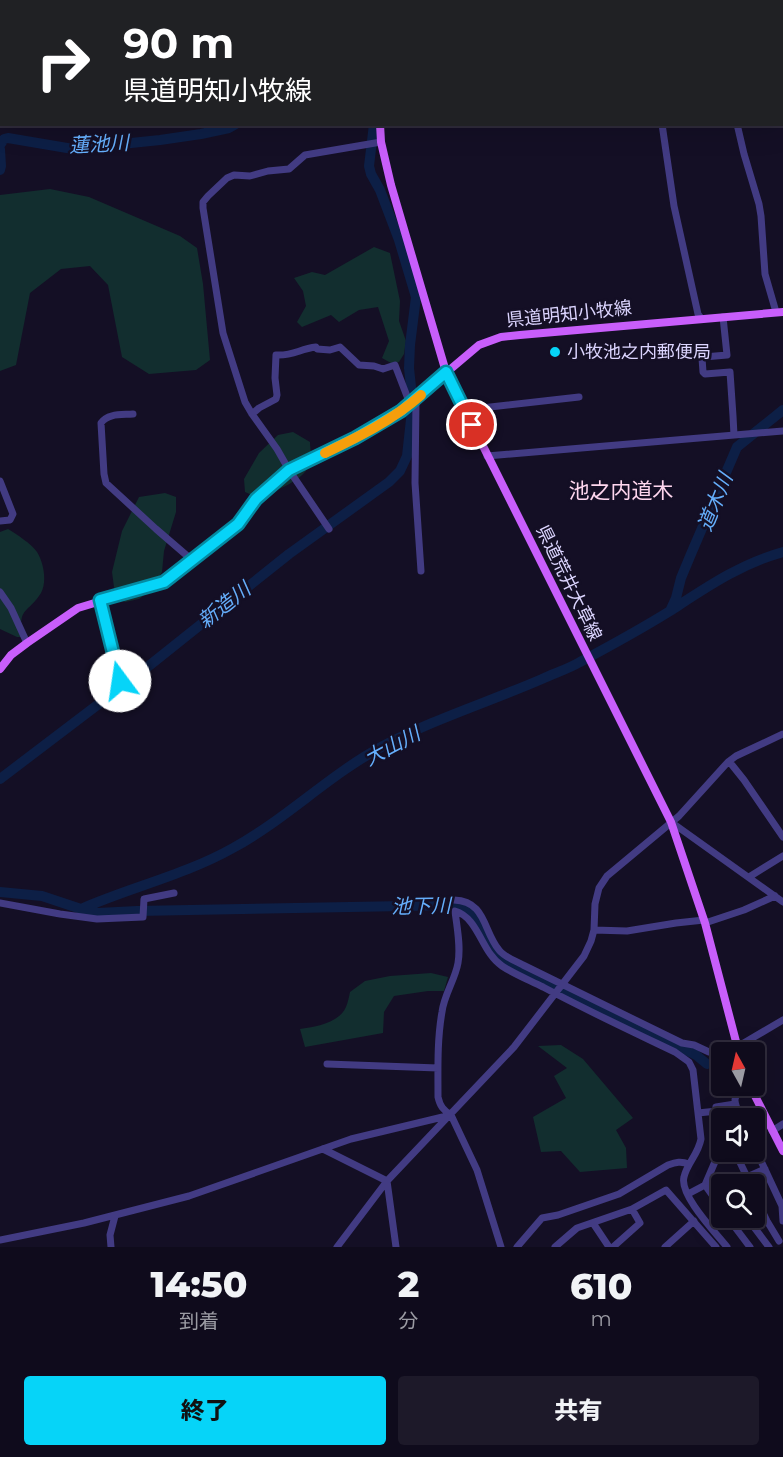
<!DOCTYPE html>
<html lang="ja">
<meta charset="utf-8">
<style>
body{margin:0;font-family:Montserrat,"Noto Sans JP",sans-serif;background:#1d1929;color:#f1f3f6;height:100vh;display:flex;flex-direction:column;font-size:22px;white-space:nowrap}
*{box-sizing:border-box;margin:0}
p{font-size:20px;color:#9b9ba3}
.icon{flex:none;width:33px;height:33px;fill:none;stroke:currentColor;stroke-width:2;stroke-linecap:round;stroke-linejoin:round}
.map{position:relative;height:1247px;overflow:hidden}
.sheet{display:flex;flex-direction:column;background:#0f0b1c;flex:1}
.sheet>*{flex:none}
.top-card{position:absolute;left:0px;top:0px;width:783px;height:126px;box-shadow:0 6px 24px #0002,0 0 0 2px #2f2b3b;background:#202124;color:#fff;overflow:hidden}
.needle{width:39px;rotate:352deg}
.buttons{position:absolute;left:711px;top:1042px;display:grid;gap:12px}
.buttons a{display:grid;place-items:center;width:54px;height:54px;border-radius:6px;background:#0f0b1c;box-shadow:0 6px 24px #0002,0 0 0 2px #2f2b3b;font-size:30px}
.pin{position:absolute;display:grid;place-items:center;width:51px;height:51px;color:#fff;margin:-26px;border:3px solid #fff;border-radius:50%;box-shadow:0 2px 6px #0007}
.me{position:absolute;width:66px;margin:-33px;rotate:346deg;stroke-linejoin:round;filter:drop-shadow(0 0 4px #0008)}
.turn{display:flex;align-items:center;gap:21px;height:126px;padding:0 24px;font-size:27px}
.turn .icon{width:78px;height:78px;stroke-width:2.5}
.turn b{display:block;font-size:42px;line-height:51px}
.eta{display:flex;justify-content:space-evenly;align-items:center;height:102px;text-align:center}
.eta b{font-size:36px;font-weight:800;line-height:42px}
.action{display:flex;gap:12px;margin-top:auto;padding:12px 24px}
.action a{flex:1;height:69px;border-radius:6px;background:#06d4f8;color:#111;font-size:24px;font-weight:800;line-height:69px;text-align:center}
.action a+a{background:#1d1929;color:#f1f3f6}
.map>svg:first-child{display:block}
.green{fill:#122e2f}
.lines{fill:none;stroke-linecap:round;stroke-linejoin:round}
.stream{stroke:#0d1f46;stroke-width:1.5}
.river{stroke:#0d1f46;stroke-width:10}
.minor{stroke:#423b83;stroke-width:7}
.major{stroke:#c85efb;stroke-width:8}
.route-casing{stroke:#048aa1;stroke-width:15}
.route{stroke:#06d4f8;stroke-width:10}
.slow{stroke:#f59e0b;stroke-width:10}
.poi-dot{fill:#06d4f8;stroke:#140f25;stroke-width:2}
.labels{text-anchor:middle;stroke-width:5;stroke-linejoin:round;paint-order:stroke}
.street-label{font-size:18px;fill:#dbd4fe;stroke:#140f25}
.poi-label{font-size:18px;fill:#dbd4fe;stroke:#140f25;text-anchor:start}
.water-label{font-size:20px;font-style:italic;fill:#65aefb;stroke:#140f25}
.quarter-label{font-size:21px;fill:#fed6ee;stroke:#140f25}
</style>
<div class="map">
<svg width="783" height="1247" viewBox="0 0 783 1247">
<rect width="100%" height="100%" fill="#140f25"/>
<path class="green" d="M50,189L89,197L180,236L197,248L203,284L210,360L196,370L149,374L122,357L108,285L90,266L61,269L30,293L16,365L0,371V195Z
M374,247L390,253L400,301L399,321L406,341L404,354L399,362L391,363L382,358L389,341L378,307L359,310L339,322L331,315L302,327L297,322L306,306L303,291L294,278L312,272L325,275Z
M293,432L310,442C310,448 312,456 310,462C307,480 274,491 259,498L245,492L244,479L259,453L278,435Z
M165,493L176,497V512L164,551L162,572L152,589L139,599L125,602L119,599L114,587L112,572L122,531L139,497Z
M8,529C16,534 32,544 37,552C44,563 47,582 41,593C28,614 18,606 22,637H17L0,629V532Z
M431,973L448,977L444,991H428L394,996L384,1012L383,1033L305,1047L300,1029C315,1027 339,1023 346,1007C348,1002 349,997 350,992L365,981L390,976Z
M561,1045L583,1059L633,1118L616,1130L626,1148L627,1168L580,1172L561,1151L541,1152L533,1117L566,1098L554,1076L567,1068L538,1046Z"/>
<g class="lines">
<path class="stream" d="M707,1064L722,1072"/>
<path class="river" d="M374,124L369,166L371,174L380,190L399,240L416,297L410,345L409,368L412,396
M0,145L4,139L8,138L73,149L160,140L201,134L229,128L236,124
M0,149L1,166L0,170
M670,611L676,598L681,578L691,554L737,447L783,410
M0,779L150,665L289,554L389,482L400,471L407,456L412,410
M0,892L42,896L81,909L98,913L137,911L460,905C476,911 478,930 487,944C491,951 498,956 504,961L696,1055L707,1064
M81,909C131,887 185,875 233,848C286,819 329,775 383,746C434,719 489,702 542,679C555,673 568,669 580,662C610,646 641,629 670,611C707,587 740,564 783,552"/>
<path class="minor" d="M60,0L61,2
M321,0L322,2
M580,0V2
M774,0L775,2
M0,7L2,12
M782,9L783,10
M0,33H2
M782,98H783
M662,124L674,206L698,314L701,318
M737,124L744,154L759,204L761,216L765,274L776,312
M723,317L727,355L704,357L702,358L703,372L705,374L730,372L733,416L734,435
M416,400L415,483L421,571
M464,410L579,397
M133,414C122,415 108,413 101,423L104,474L106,483L156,529L192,560
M252,414L259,408L276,399L277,395L275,378L276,355C294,356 299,349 316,347L317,349L330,350L340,347L359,365L374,366L383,369L395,365L410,404
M487,456L783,431
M0,481L13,514L10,520L0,521
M329,529L289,470L277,449L252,414L245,402L223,333L203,208V202L208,196L227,178L234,175L250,176L268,171L289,169L305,155L381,142
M0,592L11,608L27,643
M100,601L123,693
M728,762L732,765L744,780L783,837
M671,822L783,902
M749,877L783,856
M454,900C486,901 483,931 499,950C504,957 516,961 523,965L682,1043L694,1045L709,1052L720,1050L736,1042
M0,903L60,914L97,919L143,917L144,899L174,893
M705,923L744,910L775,896
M594,930L627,931L676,923L704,920
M737,1047L783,1020
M327,1064L438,1068
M723,1106L727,1119
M698,1113L717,1111
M742,1119C735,1104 729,1097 746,1086
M772,1131L783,1124
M754,1146L782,1206L783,1221
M323,1149L387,1181
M387,1181L396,1247
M728,1185L747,1177L735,1152
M750,1185L747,1177L765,1169
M708,1189L722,1188
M688,1194L705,1185
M754,1194L767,1221L779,1241
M722,1209L705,1185L717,1157L720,1146L716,1107L735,1104
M728,1218L750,1247
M747,1218L769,1247
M593,1223L609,1247
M0,1240L84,1223L189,1196L351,1139L451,1115
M111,1247L110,1235L115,1216
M337,1247L387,1181L514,1047L584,956L591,941L594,930L595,904L599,888L607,876L679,816L728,762L736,756L783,734
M501,1247L477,1170L451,1115C443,1110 440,1106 438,1097C438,1069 437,1040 442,1012C444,995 455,980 458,963C461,946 457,928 455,911C479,918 481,952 502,966C514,974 529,980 543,987C586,1010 631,1031 675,1052L689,1062L693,1070L701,1139C698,1155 687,1163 684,1177C679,1195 716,1233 727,1247
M517,1247L542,1218L558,1215L619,1194L668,1165C676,1162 681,1161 689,1164
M555,1247L577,1228L632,1209L666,1190L716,1247
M613,1247L640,1223L632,1209
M665,1247L694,1221"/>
<path class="major" d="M389,0V2
M380,124L381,142L391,185L446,372L671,822L705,923L739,1053
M0,669L11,655L27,643L78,608L164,582L238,524L256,499L289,470L355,438L401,411L479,345L501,337L520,335L783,312
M750,1086L783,1151"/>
</g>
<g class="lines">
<defs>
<path id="route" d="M120,681L100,600L164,582L238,524L256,499L289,470L355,438L401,411L446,372L472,425"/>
</defs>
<use href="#route" class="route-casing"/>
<use href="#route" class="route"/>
<path class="slow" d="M325,453C358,437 393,420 421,395"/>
</g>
<circle class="poi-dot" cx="555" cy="352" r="6"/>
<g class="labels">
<g class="street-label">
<text transform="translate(569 314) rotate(-6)" y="6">県道明知小牧線</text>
<text transform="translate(569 583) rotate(64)" y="6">県道荒井大草線</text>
</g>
<g class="poi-label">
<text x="567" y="358">小牧池之内郵便局</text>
</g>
<g class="water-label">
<text transform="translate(99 144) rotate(-3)" y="7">蓮池川</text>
<text transform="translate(715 502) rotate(-68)" y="7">道木川</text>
<text transform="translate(224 605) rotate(-38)" y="7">新造川</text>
<text transform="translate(392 746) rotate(-28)" y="7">大山川</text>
<text transform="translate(421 906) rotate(-1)" y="7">池下川</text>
</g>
<g class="quarter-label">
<text x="621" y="498">池之内道木</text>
</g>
</g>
</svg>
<div class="buttons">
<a><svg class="needle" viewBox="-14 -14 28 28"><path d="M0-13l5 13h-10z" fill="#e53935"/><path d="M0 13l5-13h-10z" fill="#9b9ba3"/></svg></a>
<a><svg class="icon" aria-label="sound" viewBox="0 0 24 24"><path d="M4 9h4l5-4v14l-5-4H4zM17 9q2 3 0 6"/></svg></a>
<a><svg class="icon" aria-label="search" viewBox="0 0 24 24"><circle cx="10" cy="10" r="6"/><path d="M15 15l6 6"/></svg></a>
</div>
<div class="pin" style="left:472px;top:425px;background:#d93025"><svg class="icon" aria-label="arrive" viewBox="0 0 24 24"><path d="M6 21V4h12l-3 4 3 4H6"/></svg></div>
<svg class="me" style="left:120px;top:681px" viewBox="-20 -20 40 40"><circle r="19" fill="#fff"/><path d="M0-13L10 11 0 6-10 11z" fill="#06d4f8"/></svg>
<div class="top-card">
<div class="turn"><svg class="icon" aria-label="right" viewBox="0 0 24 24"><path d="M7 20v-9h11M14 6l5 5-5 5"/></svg><div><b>90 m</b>県道明知小牧線</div></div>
</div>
</div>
<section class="sheet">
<div class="eta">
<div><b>14:50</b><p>到着</p></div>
<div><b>2</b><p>分</p></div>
<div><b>610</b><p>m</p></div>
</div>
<div class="action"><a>終了</a><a>共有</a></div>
</section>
